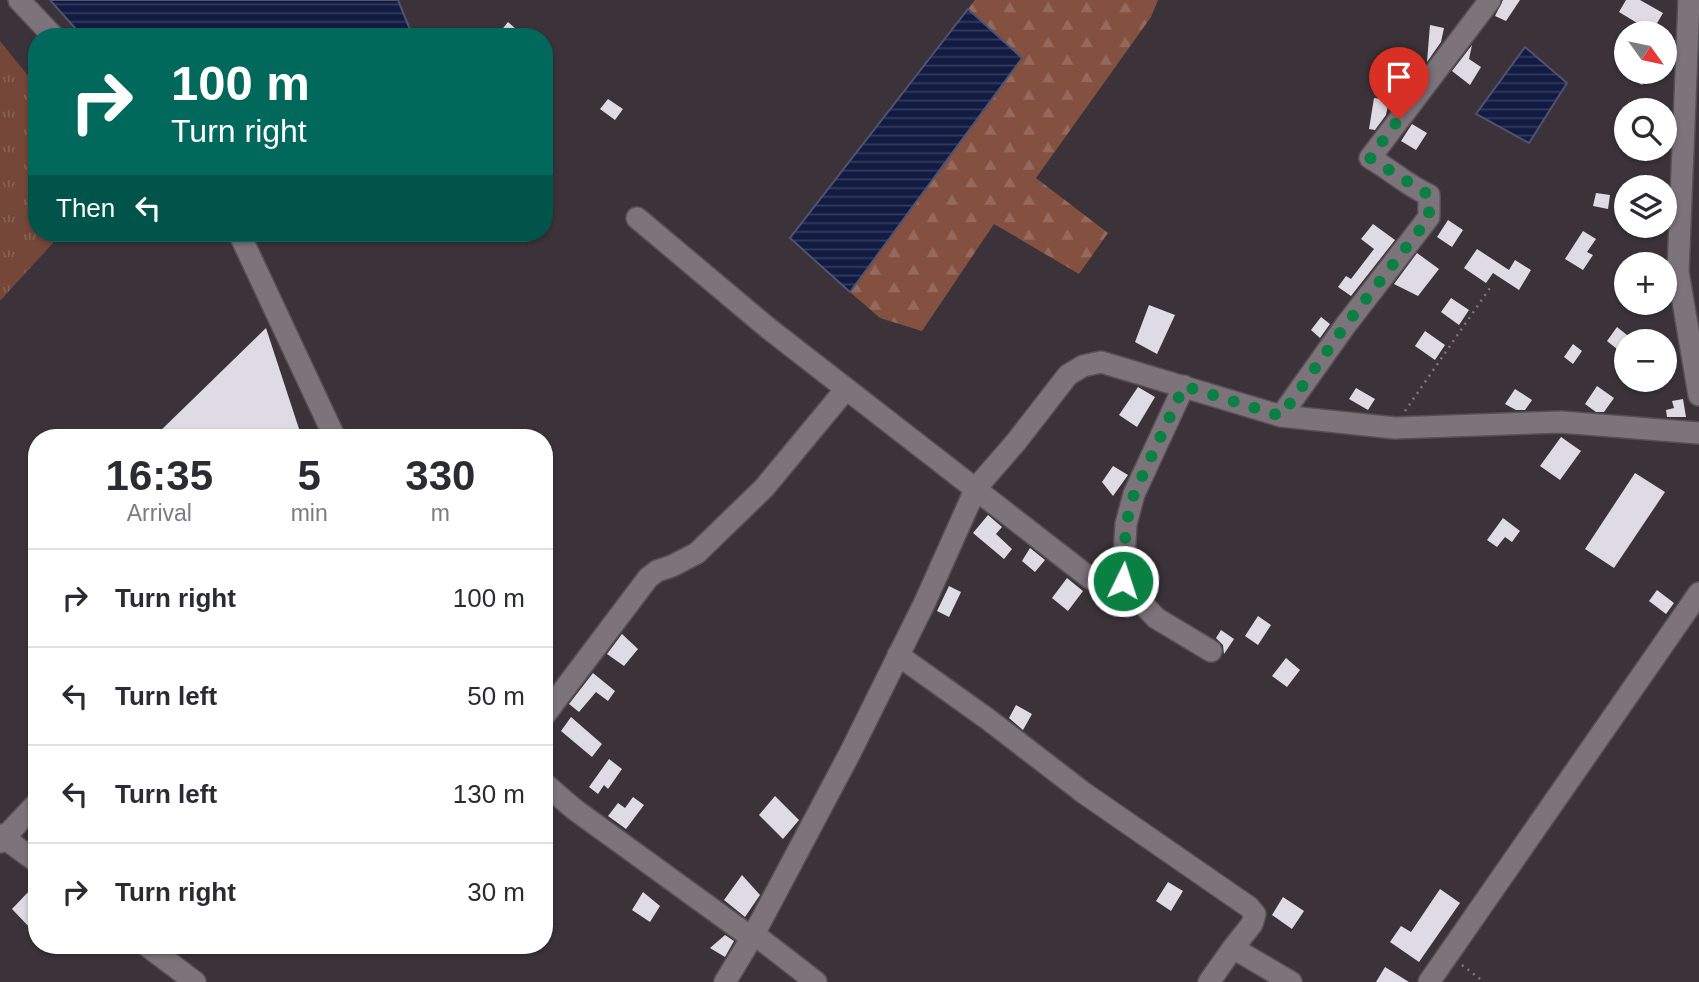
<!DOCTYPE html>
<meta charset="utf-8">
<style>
body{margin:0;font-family:Helvetica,sans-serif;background:#f7f7f7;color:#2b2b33;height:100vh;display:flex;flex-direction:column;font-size:26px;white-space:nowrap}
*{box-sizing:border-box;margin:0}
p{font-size:23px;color:#7c7c81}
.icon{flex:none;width:38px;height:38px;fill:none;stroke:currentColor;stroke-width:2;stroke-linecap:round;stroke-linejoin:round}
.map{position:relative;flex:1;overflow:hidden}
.drawer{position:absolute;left:28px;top:429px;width:525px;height:525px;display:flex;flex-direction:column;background:#fff;border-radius:28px;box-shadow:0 2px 5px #0004}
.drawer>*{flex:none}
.hud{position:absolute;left:28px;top:28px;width:525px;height:214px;border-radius:28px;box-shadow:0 2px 5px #0004;background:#00695c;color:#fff;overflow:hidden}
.needle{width:46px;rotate:123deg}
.controls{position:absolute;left:1614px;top:21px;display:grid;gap:14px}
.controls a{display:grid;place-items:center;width:63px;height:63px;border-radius:50%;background:#fff;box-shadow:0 2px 5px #0004;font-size:35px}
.pin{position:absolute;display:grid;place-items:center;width:60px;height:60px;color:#fff;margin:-72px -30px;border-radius:50% 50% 50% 0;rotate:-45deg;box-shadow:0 0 7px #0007}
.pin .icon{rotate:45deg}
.me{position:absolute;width:77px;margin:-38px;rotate:4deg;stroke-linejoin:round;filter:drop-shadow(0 0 5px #0008)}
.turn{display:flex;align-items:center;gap:24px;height:147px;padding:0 28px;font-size:32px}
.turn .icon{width:91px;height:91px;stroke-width:2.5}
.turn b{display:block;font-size:49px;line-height:60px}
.then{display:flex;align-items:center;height:66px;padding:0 28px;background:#0003;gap:14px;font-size:26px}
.eta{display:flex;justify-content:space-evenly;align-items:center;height:119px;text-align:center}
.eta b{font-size:42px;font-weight:800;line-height:49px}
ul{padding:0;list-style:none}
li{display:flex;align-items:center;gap:21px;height:98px;padding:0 28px;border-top:2px solid #e1e1e2}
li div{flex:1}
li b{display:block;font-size:26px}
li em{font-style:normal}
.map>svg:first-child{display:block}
.grass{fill:url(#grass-tufts)}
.forest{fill:url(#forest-firs)}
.water{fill:url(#water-rules);stroke:#4f5370;stroke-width:2}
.building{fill:#dedbe5}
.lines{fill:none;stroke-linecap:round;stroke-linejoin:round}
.minor-casing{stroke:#565054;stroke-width:24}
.path{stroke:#7d767c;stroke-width:2.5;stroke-dasharray:2 5;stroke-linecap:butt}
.minor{stroke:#7d747b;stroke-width:21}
.route{stroke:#0b8043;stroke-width:12;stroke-dasharray:0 21.6}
</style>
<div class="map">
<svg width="1699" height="982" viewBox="0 0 1699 982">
<defs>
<pattern id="grass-tufts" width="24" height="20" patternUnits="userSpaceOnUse" patternTransform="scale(1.75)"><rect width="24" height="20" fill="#754738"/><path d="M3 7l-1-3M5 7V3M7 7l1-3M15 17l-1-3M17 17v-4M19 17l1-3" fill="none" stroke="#886154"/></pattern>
<pattern id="forest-firs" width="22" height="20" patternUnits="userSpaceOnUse" patternTransform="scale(1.75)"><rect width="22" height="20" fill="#845141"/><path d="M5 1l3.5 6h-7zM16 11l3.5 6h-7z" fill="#95695c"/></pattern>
<pattern id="water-rules" width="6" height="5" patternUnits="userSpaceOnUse" patternTransform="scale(1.75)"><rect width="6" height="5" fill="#121b42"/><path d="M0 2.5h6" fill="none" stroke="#343b5d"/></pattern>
</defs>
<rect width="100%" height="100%" fill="#3b3339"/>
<path class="grass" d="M0,41L37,87V233H62L0,301Z"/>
<path class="forest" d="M975,0H1158L1151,17L1036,178L1108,233L1079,274L994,224L922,331L880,318L850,292L1021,59L968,9Z"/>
<path class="water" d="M50,0H398L413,37H83Z
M968,9L1022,58L850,292L790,238Z
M1525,47L1567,83L1529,143L1476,114Z"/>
<path class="building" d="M1503,0H1520L1506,21L1495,16Z
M1626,0H1640L1663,13L1652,32L1619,12Z
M508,22L525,37H496Z
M1430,25L1444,28L1441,42L1427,62Z
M1472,45L1469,59L1481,67L1470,85L1452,71Z
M1621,72H1650L1642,85Z
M1400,74L1415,76L1406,89L1398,87Z
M1374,98L1389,100L1386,115L1375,130L1369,129Z
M608,99L623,109L615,120L600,109Z
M1412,124L1427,133L1416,150L1401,141Z
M1596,193L1610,195L1608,209L1593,206Z
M1448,220L1463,230L1452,247L1437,237Z
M1373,224L1395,240L1351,296L1338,287L1346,276L1351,279L1374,249L1361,239Z
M1583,231L1596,239L1587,252L1593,255L1583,270L1565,259Z
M1477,249L1509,270L1515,260L1531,270L1519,290L1493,273L1486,283L1464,268Z
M1417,253L1439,269L1418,296L1394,284Z
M1451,298L1469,310L1459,325L1441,312Z
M1149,305L1175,315L1157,354L1135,342Z
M1321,317L1330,324L1320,338L1311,330Z
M1617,327L1632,339L1626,341V348L1622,353L1607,341Z
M266,328L302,438H153Z
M1425,331L1445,345L1435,360L1415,346Z
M1573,344L1582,351L1573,364L1564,357Z
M1597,386L1614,398L1604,412H1596L1585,404Z
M1138,387L1155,397L1137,427L1119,415Z
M1356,388L1375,399L1368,410L1349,399Z
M1515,389L1532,400L1525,410H1516L1505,404Z
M1683,399L1686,417H1667L1666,410L1674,408L1672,401Z
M1561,437L1581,451L1560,480L1540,466Z
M1113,466L1128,475L1113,496L1102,482Z
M1635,473L1665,492L1614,568L1585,549Z
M988,515L1002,527L996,534L1012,549L1004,559L973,533Z
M1503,518L1520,531L1512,542L1505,537L1497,547L1487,540Z
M1030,548L1045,560L1035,572L1022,561Z
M1067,578L1083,591L1068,611L1052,598Z
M949,586L961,592L949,617L937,611Z
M1657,590L1674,603L1666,614L1649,601Z
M1258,616L1271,625L1258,645L1245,636Z
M1221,630L1234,639L1224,654L1223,645L1216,638Z
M622,634L638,649L624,666L607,654Z
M1286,658L1300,670L1287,687L1272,676Z
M593,673L615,691L608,701L596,692L579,712L569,704Z
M1016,705L1032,714L1023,730L1009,718Z
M571,717L602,744L592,757L561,731Z
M609,759L622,769L608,789L604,785L598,794L589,787Z
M775,796L799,820L783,839L759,815Z
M633,797L644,805L626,829L608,816L618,803L625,808Z
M742,875L760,895L745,917L724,900Z
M1168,882L1183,891L1171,911L1156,901Z
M31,889L37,895V922L31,929L12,909Z
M1440,889L1460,903L1419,962L1390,942L1401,926L1411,932Z
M643,892L660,906L650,922L632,910Z
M1283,897L1304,911L1292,929L1272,915Z
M725,935L734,941L725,957L710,948Z
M1385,967L1409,982H1376Z"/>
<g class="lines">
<defs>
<path id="minor" d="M19,0L54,37
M1689,0L1678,272L1699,395
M637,218L768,328L1090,578L1142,603L1156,618L1211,651
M239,233L335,438
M1281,416L1345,326L1429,217V195C1408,186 1390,169 1370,158L1490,0
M1122,593L1126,524L1134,494L1184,386
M898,655L989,720L1084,793L1249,907L1255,914L1252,924L1233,948L1209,982
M544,716L648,578L657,571L672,566L697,553L764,488L846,389
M544,783L574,809L752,938
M0,835L37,862
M0,842L37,803
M754,934L816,982
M146,945L195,982
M1233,948L1291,982
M725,982L754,934L850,753L925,602L976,488L1016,442L1068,375L1083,366L1101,362L1281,416L1395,428L1561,422L1699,433
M1429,982L1699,593"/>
</defs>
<use href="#minor" class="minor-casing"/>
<path class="path" d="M1405,411L1492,285
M1462,965L1484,982"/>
<use href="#minor" class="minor"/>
</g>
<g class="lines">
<path class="route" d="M1123,581L1126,524L1134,494L1184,386L1281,416L1345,326L1429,218V195L1370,158L1399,119"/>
</g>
</svg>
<div class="controls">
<a><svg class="needle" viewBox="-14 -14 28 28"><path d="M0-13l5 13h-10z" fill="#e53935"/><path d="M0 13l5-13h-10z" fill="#7c7c81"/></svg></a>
<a><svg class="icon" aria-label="search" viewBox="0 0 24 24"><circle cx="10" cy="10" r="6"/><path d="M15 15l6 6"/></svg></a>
<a><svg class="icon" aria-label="layers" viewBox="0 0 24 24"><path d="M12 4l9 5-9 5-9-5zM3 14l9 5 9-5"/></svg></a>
<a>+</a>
<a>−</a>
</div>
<div class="pin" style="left:1399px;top:119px;background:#d93025"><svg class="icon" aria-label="arrive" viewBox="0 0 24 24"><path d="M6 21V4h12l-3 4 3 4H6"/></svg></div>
<svg class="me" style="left:1123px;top:581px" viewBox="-20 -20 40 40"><circle r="17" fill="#0b8043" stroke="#fff" stroke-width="3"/><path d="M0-11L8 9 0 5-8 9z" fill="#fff"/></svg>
<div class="hud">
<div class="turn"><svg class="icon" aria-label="right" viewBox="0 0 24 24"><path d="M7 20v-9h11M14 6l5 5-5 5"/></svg><div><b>100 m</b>Turn right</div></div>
<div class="then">Then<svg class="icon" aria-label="left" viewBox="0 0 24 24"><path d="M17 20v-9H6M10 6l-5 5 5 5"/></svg></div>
</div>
<section class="drawer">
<div class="eta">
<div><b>16:35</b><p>Arrival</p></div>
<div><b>5</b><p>min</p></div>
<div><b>330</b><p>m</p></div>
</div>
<ul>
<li><svg class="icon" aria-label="right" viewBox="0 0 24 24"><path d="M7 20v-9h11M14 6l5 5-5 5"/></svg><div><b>Turn right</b></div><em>100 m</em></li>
<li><svg class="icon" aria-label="left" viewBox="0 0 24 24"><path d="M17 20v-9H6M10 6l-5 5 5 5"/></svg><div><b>Turn left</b></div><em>50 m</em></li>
<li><svg class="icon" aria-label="left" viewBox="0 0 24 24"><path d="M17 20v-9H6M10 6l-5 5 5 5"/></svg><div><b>Turn left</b></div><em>130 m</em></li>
<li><svg class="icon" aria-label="right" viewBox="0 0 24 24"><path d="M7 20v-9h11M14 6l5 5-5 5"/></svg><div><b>Turn right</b></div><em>30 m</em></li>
</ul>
</section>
</div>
